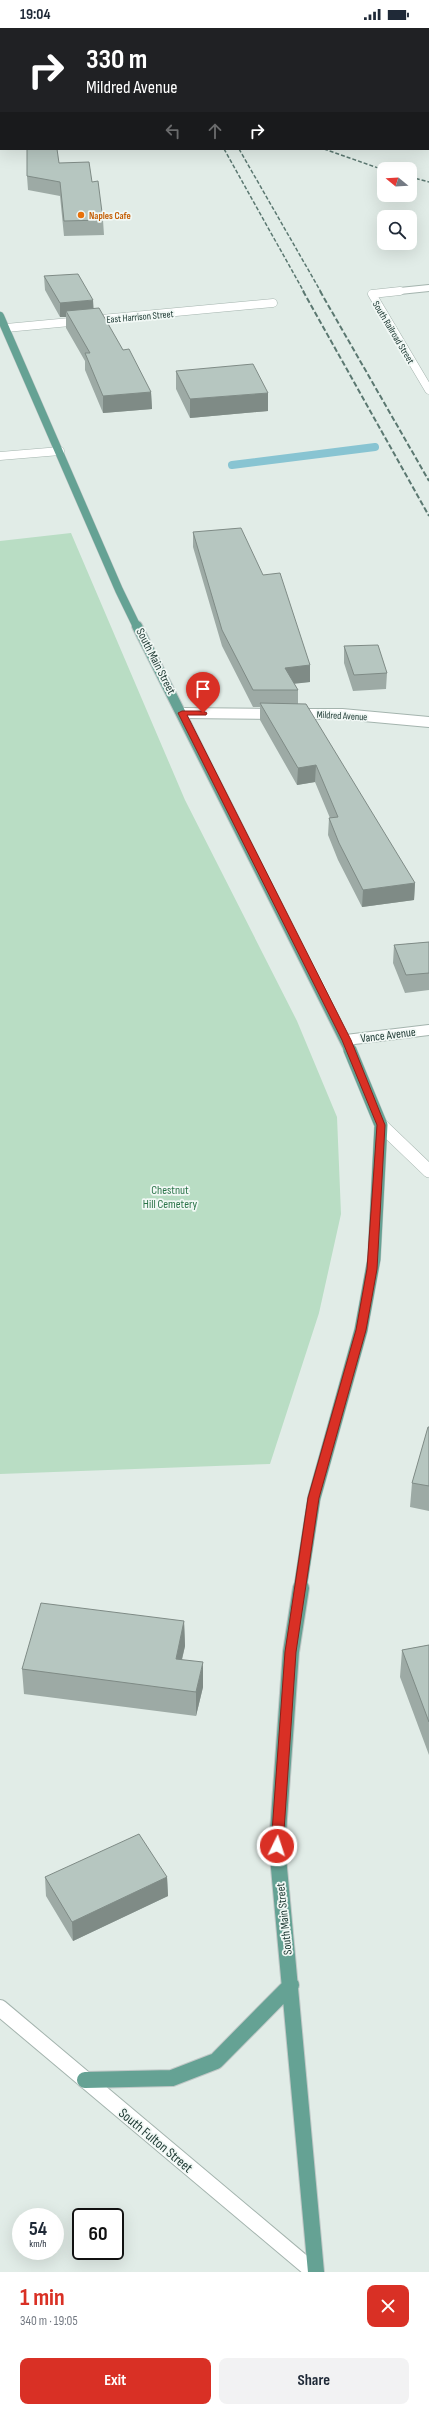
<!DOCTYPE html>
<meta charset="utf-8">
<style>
body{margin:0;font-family:"Sofia Sans Condensed",sans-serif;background:#f2f2f3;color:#1f2937;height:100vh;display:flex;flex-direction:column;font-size:15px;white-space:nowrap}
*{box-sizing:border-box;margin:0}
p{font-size:13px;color:#747a83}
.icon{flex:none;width:22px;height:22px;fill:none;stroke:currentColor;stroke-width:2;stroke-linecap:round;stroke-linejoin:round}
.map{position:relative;height:2244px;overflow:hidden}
.side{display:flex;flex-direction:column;background:#fff;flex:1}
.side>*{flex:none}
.banner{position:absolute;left:0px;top:0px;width:429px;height:122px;box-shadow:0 4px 16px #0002;background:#202124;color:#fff;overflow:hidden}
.needle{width:26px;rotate:288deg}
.controls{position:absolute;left:377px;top:134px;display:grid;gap:8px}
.controls a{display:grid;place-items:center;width:40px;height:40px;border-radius:8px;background:#fff;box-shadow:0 4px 16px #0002;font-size:20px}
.speed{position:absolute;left:12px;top:2180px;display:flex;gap:8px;font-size:20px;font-weight:700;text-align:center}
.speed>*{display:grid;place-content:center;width:52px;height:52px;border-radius:50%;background:#fff;box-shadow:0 4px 16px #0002;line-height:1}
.speed small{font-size:10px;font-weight:400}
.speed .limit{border:2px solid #111;border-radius:6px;background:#fff;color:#111}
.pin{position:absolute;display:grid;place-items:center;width:34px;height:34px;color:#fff;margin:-41px -17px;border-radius:50% 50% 50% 0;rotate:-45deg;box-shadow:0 0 4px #0007}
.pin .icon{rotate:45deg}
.me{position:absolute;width:44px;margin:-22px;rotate:4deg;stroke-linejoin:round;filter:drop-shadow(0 0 3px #0008)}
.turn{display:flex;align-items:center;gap:14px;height:84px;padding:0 20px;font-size:18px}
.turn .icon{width:52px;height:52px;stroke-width:2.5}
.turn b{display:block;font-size:28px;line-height:34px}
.lanes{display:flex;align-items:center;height:38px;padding:0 20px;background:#0003;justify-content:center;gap:20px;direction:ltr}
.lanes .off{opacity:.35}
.round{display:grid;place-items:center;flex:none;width:42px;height:42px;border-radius:8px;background:#f2f2f3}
.headline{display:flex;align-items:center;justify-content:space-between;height:68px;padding:0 20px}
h1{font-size:24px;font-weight:700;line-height:30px;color:#d93025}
.button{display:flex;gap:8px;margin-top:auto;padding:8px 20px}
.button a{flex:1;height:46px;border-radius:8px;background:#d93025;color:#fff;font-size:16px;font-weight:700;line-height:46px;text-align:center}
.button a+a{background:#f2f2f3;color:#1f2937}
.status{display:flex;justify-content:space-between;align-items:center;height:28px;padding:0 20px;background:#fff;direction:ltr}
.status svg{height:11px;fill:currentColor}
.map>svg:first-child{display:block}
.green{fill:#b9ddc4}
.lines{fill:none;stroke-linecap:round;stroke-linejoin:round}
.stream{stroke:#88c4d2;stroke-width:8}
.minor-far4-casing{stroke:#a4b4ae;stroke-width:8}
.minor-far3-casing{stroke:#a4b4ae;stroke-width:9}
.minor-far2-casing{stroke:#a4b4ae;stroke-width:12}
.minor-far1-casing{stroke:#a4b4ae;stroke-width:14}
.minor-casing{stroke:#a4b4ae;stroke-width:18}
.major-far3-casing{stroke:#c1c8c7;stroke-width:9}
.major-far2-casing{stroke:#c1c8c7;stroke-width:12}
.major-far1-casing{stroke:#c1c8c7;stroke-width:14}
.major-casing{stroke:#c1c8c7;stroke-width:18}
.minor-far4{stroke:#fff;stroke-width:6}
.minor-far3{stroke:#fff;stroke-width:8}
.minor-far2{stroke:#fff;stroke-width:10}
.minor-far1{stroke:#fff;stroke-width:13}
.minor{stroke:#fff;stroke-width:16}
.major-far3{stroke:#65a294;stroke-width:8}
.major-far2{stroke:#65a294;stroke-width:10}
.major-far1{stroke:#65a294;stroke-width:13}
.major{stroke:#65a294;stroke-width:16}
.rail-far1{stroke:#5b7871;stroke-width:1.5;stroke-dasharray:4 2;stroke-linecap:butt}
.rail{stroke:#5b7871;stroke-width:2;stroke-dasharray:5.5 2.5;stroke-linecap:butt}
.wall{fill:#9daaa5}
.shaded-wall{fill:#7f8b86}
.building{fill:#b6c6c0;stroke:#7f8b86}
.route{fill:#d93025;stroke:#8d1f18}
.food-dot{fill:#e8710a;stroke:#f1f8f5;stroke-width:1.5}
.labels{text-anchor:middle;stroke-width:3.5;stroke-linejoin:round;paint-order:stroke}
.far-food-label{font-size:10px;font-weight:bold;fill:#c56008;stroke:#f1f8f5;text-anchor:start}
.far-street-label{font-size:10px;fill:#213c36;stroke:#f1f8f5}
.street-label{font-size:12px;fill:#213c36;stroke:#f1f8f5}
.park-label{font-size:12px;fill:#2b7449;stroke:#f1f8f5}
.near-street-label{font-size:14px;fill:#213c36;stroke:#f1f8f5}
</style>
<div class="status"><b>19:04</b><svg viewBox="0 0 49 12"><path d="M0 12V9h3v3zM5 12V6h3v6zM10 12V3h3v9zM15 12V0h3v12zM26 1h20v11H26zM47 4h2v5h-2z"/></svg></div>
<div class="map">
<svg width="429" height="2244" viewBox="0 0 429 2244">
<rect width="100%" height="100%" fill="#e1ece7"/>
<path class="green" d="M71,505L185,772L297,993L337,1089L341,1186L319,1285L270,1436L0,1446V513Z"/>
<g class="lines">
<path class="stream" d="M232,437L375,419"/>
<defs>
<path id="minor-far4" d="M390,264L429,260"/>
<path id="minor-far3" d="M400,263L372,266L429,362
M6,300L273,275
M0,428L60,423"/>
<path id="minor-far2" d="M182,685L277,686
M297,686H342L429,694
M346,1012L429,1002"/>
<path id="minor-far1" d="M381,1097L429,1143"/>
<path id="minor" d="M0,1980L314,2244"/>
<path id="major-far3" d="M0,288L119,562L137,599"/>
<path id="major-far2" d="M137,598L350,1023"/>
<path id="major-far1" d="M300,1561L314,1470L361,1302L374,1231L381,1097L350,1022"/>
<path id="major" d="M301,1560L291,1624L277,1818L316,2244
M85,2052L172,2050L216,2033L291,1957"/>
</defs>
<use href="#minor-far4" class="minor-far4-casing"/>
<use href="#minor-far3" class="minor-far3-casing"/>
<use href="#minor-far2" class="minor-far2-casing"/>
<use href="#minor-far1" class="minor-far1-casing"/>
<use href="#minor" class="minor-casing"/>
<use href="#major-far3" class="major-far3-casing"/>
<use href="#major-far2" class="major-far2-casing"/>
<use href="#major-far1" class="major-far1-casing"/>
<use href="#major" class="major-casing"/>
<use href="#minor-far4" class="minor-far4"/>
<use href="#minor-far3" class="minor-far3"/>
<use href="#minor-far2" class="minor-far2"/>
<use href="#minor-far1" class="minor-far1"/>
<use href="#minor" class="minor"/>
<use href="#major-far3" class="major-far3"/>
<use href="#major-far2" class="major-far2"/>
<use href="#major-far1" class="major-far1"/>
<use href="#major" class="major"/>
<path class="rail-far1" d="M224,121L304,264
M239,121L321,264
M324,121L384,142
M410,149L429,154"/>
<path class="rail" d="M303,263L429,488
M320,263L429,453"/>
</g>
<path class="wall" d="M0,0L1,1V27L0,26Z
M241,0H293L294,1H241Z
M1,40V119H0V41Z
M59,135L92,154L103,192L104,207L64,208L60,168L28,162L27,148Z
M44,248L93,281L123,322L151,364L152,381L103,385L85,342V333L66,300V289H60L45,262Z
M176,343L268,365V383L190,390L176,361Z
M193,504L263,547L310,637V654L294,655L298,662V676L415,855L414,872L362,879L338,832L328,807L329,790H330L315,754L297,757L260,692V679H253L222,618L193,519Z
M344,618L387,645L386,661L353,663L344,635Z
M429,914V962L405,965L393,935L394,917Z
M429,1399V1483L410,1479L412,1455Z
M184,1593L185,1618L182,1632L203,1659L196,1688L24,1666L22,1641Z
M429,1617V1727L400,1649L402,1622Z
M45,1849H167L168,1868L73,1913L46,1868Z"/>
<path class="shaded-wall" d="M93,272L94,286L66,283V289H60V275Z
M151,364L152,381L103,385V368Z
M268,365V383L190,390V371Z
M310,637V654L284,657L285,640Z
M316,737L315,754L297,757L298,740Z
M415,855L414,872L362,879L363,862Z
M184,1593L185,1618L176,1655V1631Z
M203,1634V1659L196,1688V1664Z
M167,1849L168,1868L73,1913L72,1894Z"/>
<path class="building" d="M0,0H73L75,1H1V14H0Z
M246,0H293L294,1H247Z
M1,40V105H0V41Z
M27,121H57L59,135L89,134L92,154L98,153L103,192L64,193L60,154L27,148Z
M78,246L93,272L60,275L44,248Z
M99,280L123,322L129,321L151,364L103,368L85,325H90L66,283Z
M253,336L268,365L190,371L176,343Z
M241,500L263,547L280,545L310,637L285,640L298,662H253L222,602L193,504Z
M378,617L387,645L354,647L344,618Z
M260,675L306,676L415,855L363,862L339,815L329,790L338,789L316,737L298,740Z
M429,914V945L406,947L394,917Z
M428,1399H429V1458L412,1455Z
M41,1575L184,1593L176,1631L203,1634L196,1664L22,1641Z
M429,1617V1694L402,1622Z
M139,1806L167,1849L72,1894L45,1849Z"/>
<path class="route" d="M203,683L207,685L206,687H187L351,1012L385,1097L377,1241L366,1302L319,1470L296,1624L283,1818L277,1823L271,1818L285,1624L308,1470L356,1302L367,1241L377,1097L342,1012L178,685L182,683Z"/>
<circle class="food-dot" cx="81" cy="187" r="4"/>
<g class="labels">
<g class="far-food-label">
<text x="89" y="191">Naples Cafe</text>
</g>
<g class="far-street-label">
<text transform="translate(140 288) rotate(-5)" y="4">East Harrison Street</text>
<text transform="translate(394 304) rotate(59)" y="4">South Railroad Street</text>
<text transform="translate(342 687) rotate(3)" y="4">Mildred Avenue</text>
</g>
<g class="street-label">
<text transform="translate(156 633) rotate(63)" y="4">South Main Street</text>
<text transform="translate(388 1007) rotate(-7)" y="4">Vance Avenue</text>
<text transform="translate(284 1891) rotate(-96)" y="4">South Main Street</text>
</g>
<g class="park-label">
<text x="170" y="1166">Chestnut<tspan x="170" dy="14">Hill Cemetery</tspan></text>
</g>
<g class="near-street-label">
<text transform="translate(156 2112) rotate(40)" y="5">South Fulton Street</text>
</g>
</g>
</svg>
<div class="controls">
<a><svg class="needle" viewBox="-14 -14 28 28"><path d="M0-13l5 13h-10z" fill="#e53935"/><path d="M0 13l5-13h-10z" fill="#747a83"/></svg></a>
<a><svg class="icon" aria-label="search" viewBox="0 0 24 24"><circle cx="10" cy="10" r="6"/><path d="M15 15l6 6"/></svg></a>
</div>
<div class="speed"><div>54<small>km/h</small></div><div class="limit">60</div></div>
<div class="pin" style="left:203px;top:685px;background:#d93025"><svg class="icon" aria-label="arrive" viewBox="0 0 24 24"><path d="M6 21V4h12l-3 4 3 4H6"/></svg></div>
<svg class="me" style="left:277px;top:1818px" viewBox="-20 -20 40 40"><circle r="17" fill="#d93025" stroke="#fff" stroke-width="3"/><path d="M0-11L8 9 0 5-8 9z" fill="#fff"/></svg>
<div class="banner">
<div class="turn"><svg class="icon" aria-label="right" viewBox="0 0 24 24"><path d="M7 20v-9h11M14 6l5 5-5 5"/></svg><div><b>330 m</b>Mildred Avenue</div></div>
<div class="lanes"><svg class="icon off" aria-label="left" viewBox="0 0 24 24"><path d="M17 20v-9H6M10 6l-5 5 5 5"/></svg><svg class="icon off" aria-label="ahead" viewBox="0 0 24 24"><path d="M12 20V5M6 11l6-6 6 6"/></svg><svg class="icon" aria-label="right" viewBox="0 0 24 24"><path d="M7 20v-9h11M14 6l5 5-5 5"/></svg></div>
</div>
</div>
<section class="side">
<div class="headline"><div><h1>1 min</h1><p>340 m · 19:05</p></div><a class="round" style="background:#d93025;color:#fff"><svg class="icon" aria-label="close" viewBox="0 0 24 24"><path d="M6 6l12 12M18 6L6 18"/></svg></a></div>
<div class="button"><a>Exit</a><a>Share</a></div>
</section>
